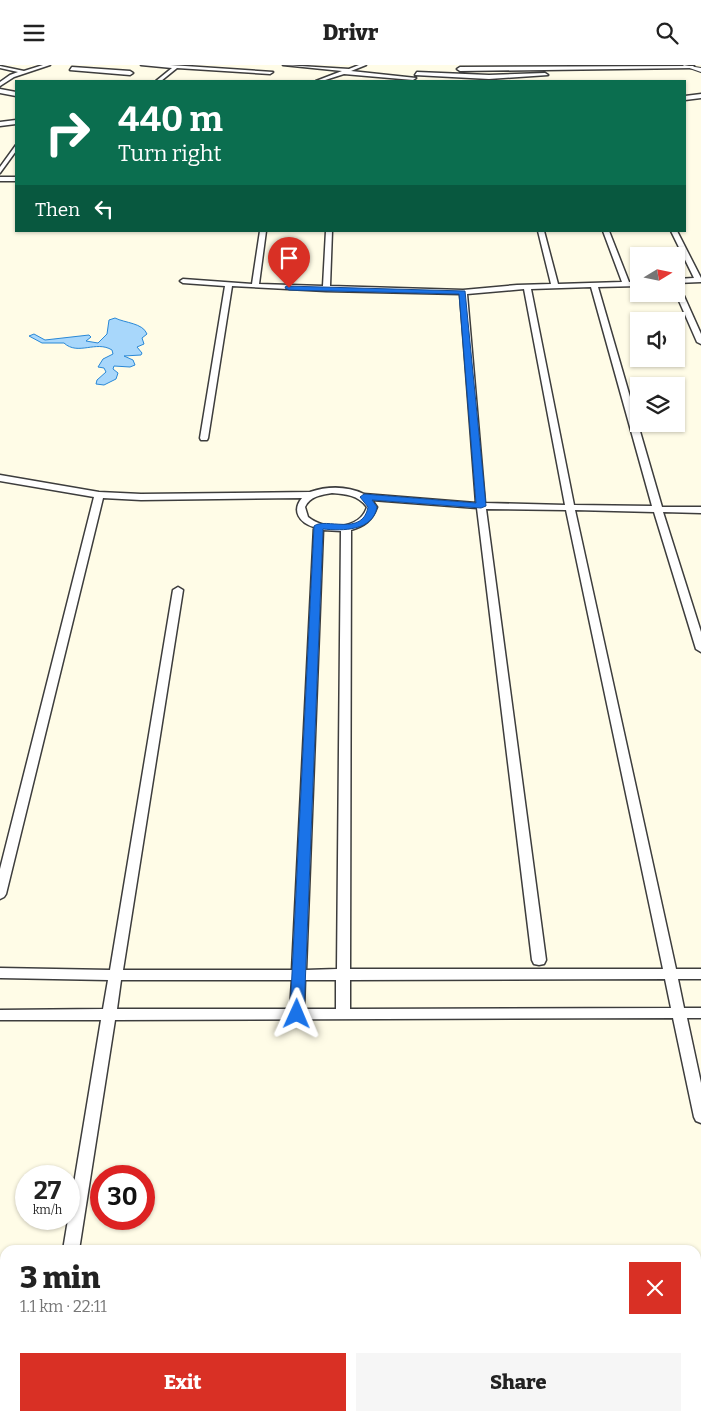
<!DOCTYPE html>
<meta charset="utf-8">
<style>
body{margin:0;font-family:Bitter,serif;background:#f6f6f6;color:#222;height:100vh;display:flex;flex-direction:column;font-size:19px;white-space:nowrap}
*{box-sizing:border-box;margin:0}
p{font-size:16px;color:#767676}
.icon{flex:none;width:28px;height:28px;fill:none;stroke:currentColor;stroke-width:2;stroke-linecap:round;stroke-linejoin:round}
.map{position:relative;flex:1;overflow:hidden}
.details{position:absolute;left:0px;top:1180px;width:701px;height:176px;display:flex;flex-direction:column;background:#fff;border-radius:15px 15px 0 0;box-shadow:0 1px 4px #0004}
.details>*{flex:none}
.hud{position:absolute;left:15px;top:15px;width:671px;height:152px;border-radius:0px;box-shadow:0 1px 4px #0004;background:#0b6e4f;color:#fff;overflow:hidden}
.needle{width:32px;rotate:80deg}
.buttons{position:absolute;left:630px;top:182px;display:grid;gap:10px}
.buttons a{display:grid;place-items:center;width:55px;height:55px;border-radius:0px;background:#fff;box-shadow:0 1px 4px #0004;font-size:25px}
.speed{position:absolute;left:15px;top:1100px;display:flex;gap:10px;font-size:25px;font-weight:700;text-align:center}
.speed>*{display:grid;place-content:center;width:65px;height:65px;border-radius:50%;background:#fff;box-shadow:0 1px 4px #0004;line-height:1}
.speed small{font-size:12px;font-weight:400}
.speed .limit{border:8px solid #d22;background:#fff;color:#111}
.pin{position:absolute;display:grid;place-items:center;width:42px;height:42px;color:#fff;margin:-51px -21px;border-radius:50% 50% 50% 0;rotate:-45deg;box-shadow:0 0 5px #0007}
.pin .icon{rotate:45deg}
.me{position:absolute;width:55px;margin:-28px;rotate:1deg;stroke-linejoin:round;filter:drop-shadow(0 0 4px #0008)}
.turn{display:flex;align-items:center;gap:18px;height:105px;padding:0 20px;font-size:22px}
.turn .icon{width:65px;height:65px;stroke-width:2.5}
.turn b{display:block;font-size:35px;line-height:42px}
.then{display:flex;align-items:center;height:48px;padding:0 20px;background:#0003;gap:10px;font-size:19px}
.round{display:grid;place-items:center;flex:none;width:52px;height:52px;border-radius:0px;background:#f6f6f6}
.head{display:flex;align-items:center;justify-content:space-between;height:85px;padding:0 20px}
h1{font-size:30px;font-weight:800;line-height:38px}
.action{display:flex;gap:10px;margin-top:auto;padding:10px 20px}
.action a{flex:1;height:58px;border-radius:0px;background:#d93025;color:#fff;font-size:20px;font-weight:800;line-height:58px;text-align:center}
.action a+a{background:#f6f6f6;color:#222}
header{display:flex;justify-content:space-between;align-items:center;height:65px;padding:0 20px;background:#fff;font-size:22px;font-weight:800}
.map>svg:first-child{display:block}
.water{fill:#a8d7fb;stroke:#2988d7}
.lines{fill:none;stroke-linecap:round;stroke-linejoin:round}
.minor-casing{stroke:#3d3d3d;stroke-width:3}
.tertiary-casing{stroke:#3d3d3d;stroke-width:2}
.minor{fill:#fff;fill-rule:evenodd}
.tertiary{fill:#fff;fill-rule:evenodd}
.route{fill:#1a73e8;stroke:#114b97}
</style>
<header><svg class="icon" aria-label="menu" viewBox="0 0 24 24"><path d="M4 6h16M4 12h16M4 18h16"/></svg>Drivr<svg class="icon" aria-label="search" viewBox="0 0 24 24"><circle cx="10" cy="10" r="6"/><path d="M15 15l6 6"/></svg></header>
<div class="map">
<svg width="701" height="1356" viewBox="0 0 701 1356">
<rect width="100%" height="100%" fill="#fffce7"/>
<path class="water" d="M115,253C125,258 143,258 147,269L142,273L144,279L137,282L142,288L141,290L124,291L133,295L135,300L130,302L114,301L113,304L118,308L116,314L104,320L96,319L97,315L106,307L104,303L98,302L103,294L113,289L112,285C96,275 78,291 64,278H42L29,271L34,269L45,275L89,270L91,272L86,276L98,278L107,269L109,255Z"/>
<g class="lines">
<defs>
<path id="minor" d="M43,0H50L14,12L0,21V17L10,10L18,7L0,3V1L24,6Z
M141,0H170L273,7L270,9L177,3L161,16H156L172,3Z
M283,0L349,4L359,0H366L351,6L416,13L413,15L344,9L322,16H316L342,6Z
M694,1L692,3L460,6L457,4L460,2Z
M72,2L130,6L133,8L130,10L70,5Z
M417,7L489,10L545,8L548,10L489,14L415,10Z
M0,24L16,27V31L0,28Z
M701,29V33L685,35V31Z
M16,55V59L0,61V57Z
M16,80V86L0,108V102Z
M0,112H16V116H0Z
M260,166H266L259,219L323,221L326,166H332L330,221L463,225L517,220L551,219L538,166H544L558,219L622,217L603,166H609L629,217H639V221L598,222L662,442H701V448L663,447L701,567V587L696,584L654,447L575,445L676,904H701V914H678L684,943H701V953H687L701,1018V1058L696,1056L694,1052L673,953L115,955L79,1185H63L101,955H0V945L103,944L108,915L0,913V903L110,905L173,525L178,522L183,525L123,905H292L314,462C300,458 291,446 302,433L141,435L103,433L6,829L4,832L0,834V804L94,432L0,416V410L99,427L141,429L310,427C328,421 347,421 364,429L476,438L460,229L326,226L232,221L208,373L207,375H201L200,373L225,221L183,218L180,216L183,214L252,219ZM591,222L652,441L574,440L531,224ZM524,224L565,440L485,438L467,229ZM332,428C346,429 358,430 367,442C360,465 325,466 308,452L305,442C310,431 321,430 332,428ZM372,435L477,443L532,895L534,899L539,900L544,899L546,895L486,444L566,445L663,904H350L351,465C364,461 372,456 377,442ZM323,465L341,466L337,904L306,905ZM665,914L671,943L350,944V915ZM121,915H292L290,944H117ZM305,915H336V944H304Z
M671,166H677L701,213V217L676,218V214L694,213Z
M676,220L680,222L701,269V279L697,277L676,229Z
M36,1351H54L53,1356H35Z"/>
<path id="tertiary" d="M683,0L701,3V7L684,1Z"/>
</defs>
<use href="#minor" class="minor-casing"/>
<use href="#tertiary" class="tertiary-casing"/>
<use href="#minor" class="minor"/>
<use href="#tertiary" class="tertiary"/>
</g>
<path class="route" d="M286,221L465,226L486,441L481,443L372,435L377,442C373,466 343,466 323,464L304,949L302,953L297,955L292,953L290,949L314,461C325,452 363,472 368,442L360,432L364,429L476,438L459,229L289,225L285,223Z"/>
</svg>
<div class="buttons">
<a><svg class="needle" viewBox="-14 -14 28 28"><path d="M0-13l5 13h-10z" fill="#e53935"/><path d="M0 13l5-13h-10z" fill="#767676"/></svg></a>
<a><svg class="icon" aria-label="sound" viewBox="0 0 24 24"><path d="M4 9h4l5-4v14l-5-4H4zM17 9q2 3 0 6"/></svg></a>
<a><svg class="icon" aria-label="layers" viewBox="0 0 24 24"><path d="M12 4l9 5-9 5-9-5zM3 14l9 5 9-5"/></svg></a>
</div>
<div class="speed"><div>27<small>km/h</small></div><div class="limit">30</div></div>
<div class="pin" style="left:289px;top:223px;background:#d93025"><svg class="icon" aria-label="arrive" viewBox="0 0 24 24"><path d="M6 21V4h12l-3 4 3 4H6"/></svg></div>
<svg class="me" style="left:297px;top:949px" viewBox="-20 -20 40 40"><path d="M0-17L14 15 0 8-14 15z" fill="#1a73e8" stroke="#fff" stroke-width="4"/></svg>
<div class="hud">
<div class="turn"><svg class="icon" aria-label="right" viewBox="0 0 24 24"><path d="M7 20v-9h11M14 6l5 5-5 5"/></svg><div><b>440 m</b>Turn right</div></div>
<div class="then">Then<svg class="icon" aria-label="left" viewBox="0 0 24 24"><path d="M17 20v-9H6M10 6l-5 5 5 5"/></svg></div>
</div>
<section class="details">
<div class="head"><div><h1>3 min</h1><p>1.1 km · 22:11</p></div><a class="round" style="background:#d93025;color:#fff"><svg class="icon" aria-label="close" viewBox="0 0 24 24"><path d="M6 6l12 12M18 6L6 18"/></svg></a></div>
<div class="action"><a>Exit</a><a>Share</a></div>
</section>
</div>
